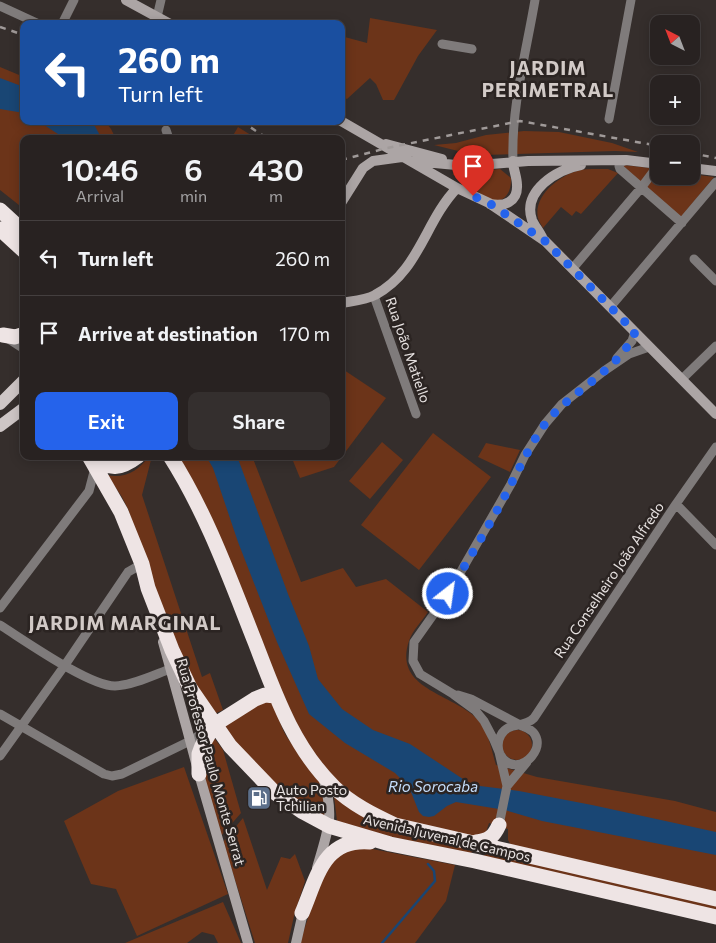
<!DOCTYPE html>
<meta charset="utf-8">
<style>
body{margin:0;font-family:Commissioner,sans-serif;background:#342f2e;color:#f1f3f6;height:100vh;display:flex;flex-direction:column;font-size:19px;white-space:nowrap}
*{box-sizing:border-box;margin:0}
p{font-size:16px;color:#a5a4a5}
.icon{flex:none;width:28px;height:28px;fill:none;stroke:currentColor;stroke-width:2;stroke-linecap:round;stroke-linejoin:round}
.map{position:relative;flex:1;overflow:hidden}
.details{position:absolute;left:20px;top:135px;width:325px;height:325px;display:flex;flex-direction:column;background:#282221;border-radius:10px;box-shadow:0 2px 12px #0003,0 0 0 1px #443f3f}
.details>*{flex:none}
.hud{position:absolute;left:20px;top:20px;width:325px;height:105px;border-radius:10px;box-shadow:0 2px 12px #0003,0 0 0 1px #443f3f;background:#1a4fa0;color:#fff;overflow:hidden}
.needle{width:32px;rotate:318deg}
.controls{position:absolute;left:650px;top:15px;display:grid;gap:10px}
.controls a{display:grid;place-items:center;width:50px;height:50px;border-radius:10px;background:#282221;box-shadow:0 2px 12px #0003,0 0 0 1px #443f3f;font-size:25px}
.pin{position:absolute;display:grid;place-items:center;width:42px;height:42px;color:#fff;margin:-51px -21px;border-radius:50% 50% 50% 0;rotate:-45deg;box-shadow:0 0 5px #0007}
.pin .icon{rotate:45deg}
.me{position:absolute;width:55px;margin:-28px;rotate:30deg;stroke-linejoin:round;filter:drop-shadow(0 0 4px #0008)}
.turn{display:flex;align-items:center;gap:18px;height:105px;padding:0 15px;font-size:22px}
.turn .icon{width:65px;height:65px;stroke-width:2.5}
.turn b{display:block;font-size:35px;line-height:42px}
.eta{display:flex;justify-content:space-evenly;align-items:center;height:85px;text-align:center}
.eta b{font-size:30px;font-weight:600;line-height:35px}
.button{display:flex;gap:10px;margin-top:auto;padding:10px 15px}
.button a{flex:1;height:58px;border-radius:10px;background:#2563eb;color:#fff;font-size:20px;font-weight:600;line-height:58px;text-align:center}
.button a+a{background:#342f2e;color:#f1f3f6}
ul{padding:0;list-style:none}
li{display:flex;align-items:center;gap:15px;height:75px;padding:0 15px;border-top:1px solid #443f3f}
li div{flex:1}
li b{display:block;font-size:19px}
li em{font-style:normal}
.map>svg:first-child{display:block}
.green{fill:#6c3419}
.water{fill:#194674}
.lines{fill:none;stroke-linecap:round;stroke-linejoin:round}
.stream{stroke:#194674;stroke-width:2.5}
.street{stroke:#7f7b7b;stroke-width:9}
.secondary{stroke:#aca5a5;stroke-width:10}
.primary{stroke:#cec6c6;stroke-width:12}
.highway{stroke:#eee4e4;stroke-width:15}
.rail{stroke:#a09a99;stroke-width:2.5;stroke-dasharray:6 6;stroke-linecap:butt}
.route{stroke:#2563eb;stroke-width:9;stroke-dasharray:0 16.2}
.labels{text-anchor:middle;stroke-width:5;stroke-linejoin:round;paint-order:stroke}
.street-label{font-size:14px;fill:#e7e2e1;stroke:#2b2422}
.poi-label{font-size:14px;fill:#e7e2e1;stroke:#2b2422;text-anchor:start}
.water-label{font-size:15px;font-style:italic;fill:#c5defc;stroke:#2b2422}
.district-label{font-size:19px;font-weight:bold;letter-spacing:1px;fill:#d2cac7;stroke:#2b2422}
</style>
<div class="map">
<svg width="716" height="943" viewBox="0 0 716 943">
<rect width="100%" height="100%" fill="#352e2c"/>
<path class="green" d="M370,18L437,30L418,56L394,100H383L376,84L370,78L347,99L341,96V36L367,43Z
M0,67L24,77V121H105L111,129L116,139H24V209L0,190Z
M238,127L257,139H231Z
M524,131L559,132L612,143L638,152L615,151L483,155L458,151L434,145L456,143L486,135Z
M623,165L659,169V176H691V174L714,177L681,217L623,167Z
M500,169L511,178C512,189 506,204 492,200C484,197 461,180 452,174Z
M596,169H608L618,173L581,214L576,211L572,216L561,207L543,228C541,225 539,221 538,218C533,196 559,176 577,171C583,169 590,169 596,169Z
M341,368L386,398L334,467L300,478L291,456H341Z
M433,433L491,477L419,570L361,525Z
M382,442L403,460L370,499L349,481Z
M486,443L520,450L510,472L478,457Z
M149,456H152L142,495L202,677L210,673L223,710L214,714L198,694L152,583L128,509L122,497L107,475C124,479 139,471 149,456Z
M177,456H252L301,582L343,568L356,587L386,579L428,612C422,621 412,631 409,641C392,691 458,694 480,722C489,734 492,752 496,765L537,777L675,801L716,812V894L511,845L508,840V829L489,823L486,832L479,837L393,819L349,796L304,741Z
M260,701L273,703C278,712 279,722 284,732C293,749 310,761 318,778C324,790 325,803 326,816C287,799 245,763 225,726Z
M502 745a15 15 0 1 1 30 0a15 15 0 1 1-30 0Z
M211,739H215L223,750L241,813L221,836C212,806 194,769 211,739Z
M184,767L228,894L137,936L116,889L91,884L64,821L118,791Z
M334,796L475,851L468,854L461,853L362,830L337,821Z
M243,818L267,890L281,857L290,859L295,854L305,881L294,916L288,943H255L223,842Z
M362,847L455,865L446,901L415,943H300C304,929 309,916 313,902C324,873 328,853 362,847Z
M488,853L716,904V912L483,856Z
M223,902L241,943H218L214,935L202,932L187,943H125Z"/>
<path class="water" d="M0,78L24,87V113L0,109Z
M38,121H92L102,139H62L58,134Z
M206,456H237L288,594L309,646L318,679L342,709L373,730L410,744L472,785L519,791L592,805L716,832V855L542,821L505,810L456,802L447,806L434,816L429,817L423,816L419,812L409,787L395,773L345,743L309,714L277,642L238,542L213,468Z"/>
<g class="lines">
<path class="stream" d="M382,943L435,881L434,871L428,864"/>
<path class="street" d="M0,6L39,24
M157,17L161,0
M62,24L74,0
M442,44L472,49
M609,119L631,0
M166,130L169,139
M626,160L620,163L619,166L620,169L682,223
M513,161C511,108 526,53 535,0
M694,259L716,281
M573,268L641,188L659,164
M374,296L416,414
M611,306L716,182
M7,338L24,349
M617,358L632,341L635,332
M682,379L716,346
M676,504L716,545
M0,608L89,491L95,468
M0,625C24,640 89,686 115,686C131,686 154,675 170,669
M458,695L471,699L522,726C560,738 517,786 500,754C497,748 498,740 501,735C509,721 523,729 534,718L676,504L716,447
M0,714L104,774L112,776L122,774L190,741L209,729
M0,756L65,665L128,572L142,564
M507,786L527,762
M498,830L507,786L499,752L494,740L484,721L475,710L453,694L420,674L413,661L414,642L448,594L511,484L525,455L545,424L562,404L604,371L629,354L649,347"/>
<path class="secondary" d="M126,0L170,24
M341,121L457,188L489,203L545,241L716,414
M386,144L442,159
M413,161L467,166L528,161L626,160L659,164
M691,168L716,171
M341,203L363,168L373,161L402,157
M490,204C504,207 518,202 517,185C517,177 513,169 513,161
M542,237C539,231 534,225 532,220C522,191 557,169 581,165
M341,303C352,301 366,300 375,295C419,272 425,221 457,188
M163,642L187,729L199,774L248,943
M317,868C328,829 335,818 323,777
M296,943L304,908"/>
<path class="primary" d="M0,404L24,380
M0,426L24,408"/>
<path class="highway" d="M0,210L24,232
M0,229L24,251
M3,335L15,337L24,334
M89,456L121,512L142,564L148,588L172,650L190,688L230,746L274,792L303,812L329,826L390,844L475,861L716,917
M93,456C109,471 121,469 138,456
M170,456C207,514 230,579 255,642C275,694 293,747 334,787C351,804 374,815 395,825L716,899
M199,774V754L202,746L214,725L255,699L265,695L276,696
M476,842C489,841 494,836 499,825
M302,913C317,878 323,838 370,842"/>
<path class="rail" d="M0,27L24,35
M241,121L262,135L272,139
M691,153L716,158
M341,158L345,159L387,148L520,121L659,146"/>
</g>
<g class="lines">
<path class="route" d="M448,594C469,558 492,522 511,484C522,464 531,443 545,424C569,392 621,369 635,332L545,241L489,203L473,196"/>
</g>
<defs>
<symbol id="fuel-square" viewBox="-11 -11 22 22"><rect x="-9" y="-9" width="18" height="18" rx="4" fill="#5c6f8a" stroke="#2b2422"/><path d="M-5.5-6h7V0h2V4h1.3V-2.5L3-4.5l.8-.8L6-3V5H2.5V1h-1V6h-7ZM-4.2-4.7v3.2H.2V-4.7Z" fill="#fff"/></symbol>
</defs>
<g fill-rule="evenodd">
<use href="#fuel-square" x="245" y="784" width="28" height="28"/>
</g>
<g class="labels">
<g class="street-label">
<text transform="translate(408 350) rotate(71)" y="5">Rua João Matiello</text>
<text transform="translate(609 580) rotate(-56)" y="5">Rua Conselheiro João Alfredo</text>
<text transform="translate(211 762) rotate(74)" y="5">Rua Professor Paulo Monte Serrat</text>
<text transform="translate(447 838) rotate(13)" y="5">Avenida Juvenal de Campos</text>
</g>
<g class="poi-label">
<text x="276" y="795">Auto Posto<tspan x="276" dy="16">Tchilian</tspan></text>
</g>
<g class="water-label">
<text x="433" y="792">Rio Sorocaba</text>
</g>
<g class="district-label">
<text x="548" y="75">JARDIM<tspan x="548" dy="22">PERIMETRAL</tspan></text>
<text x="125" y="630">JARDIM MARGINAL</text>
</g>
</g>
</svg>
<div class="controls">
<a><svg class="needle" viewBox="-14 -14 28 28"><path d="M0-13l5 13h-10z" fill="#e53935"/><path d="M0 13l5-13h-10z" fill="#a5a4a5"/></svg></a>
<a>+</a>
<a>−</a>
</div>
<div class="pin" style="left:473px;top:196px;background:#d93025"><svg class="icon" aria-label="arrive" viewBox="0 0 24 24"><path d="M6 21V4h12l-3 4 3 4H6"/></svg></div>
<svg class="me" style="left:448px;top:594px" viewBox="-20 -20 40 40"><circle r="17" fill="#2563eb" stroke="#fff" stroke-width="3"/><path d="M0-11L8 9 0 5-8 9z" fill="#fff"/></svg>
<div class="hud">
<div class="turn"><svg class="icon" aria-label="left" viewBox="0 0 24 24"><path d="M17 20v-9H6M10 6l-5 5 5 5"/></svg><div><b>260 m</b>Turn left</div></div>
</div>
<section class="details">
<div class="eta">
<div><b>10:46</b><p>Arrival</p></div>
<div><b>6</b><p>min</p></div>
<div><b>430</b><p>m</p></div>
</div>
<ul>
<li><svg class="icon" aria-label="left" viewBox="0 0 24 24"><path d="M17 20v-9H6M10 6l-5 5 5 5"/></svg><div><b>Turn left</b></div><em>260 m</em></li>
<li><svg class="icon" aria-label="arrive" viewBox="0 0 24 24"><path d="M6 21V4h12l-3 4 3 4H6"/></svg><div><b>Arrive at destination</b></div><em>170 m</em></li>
</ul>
<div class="button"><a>Exit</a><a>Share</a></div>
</section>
</div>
